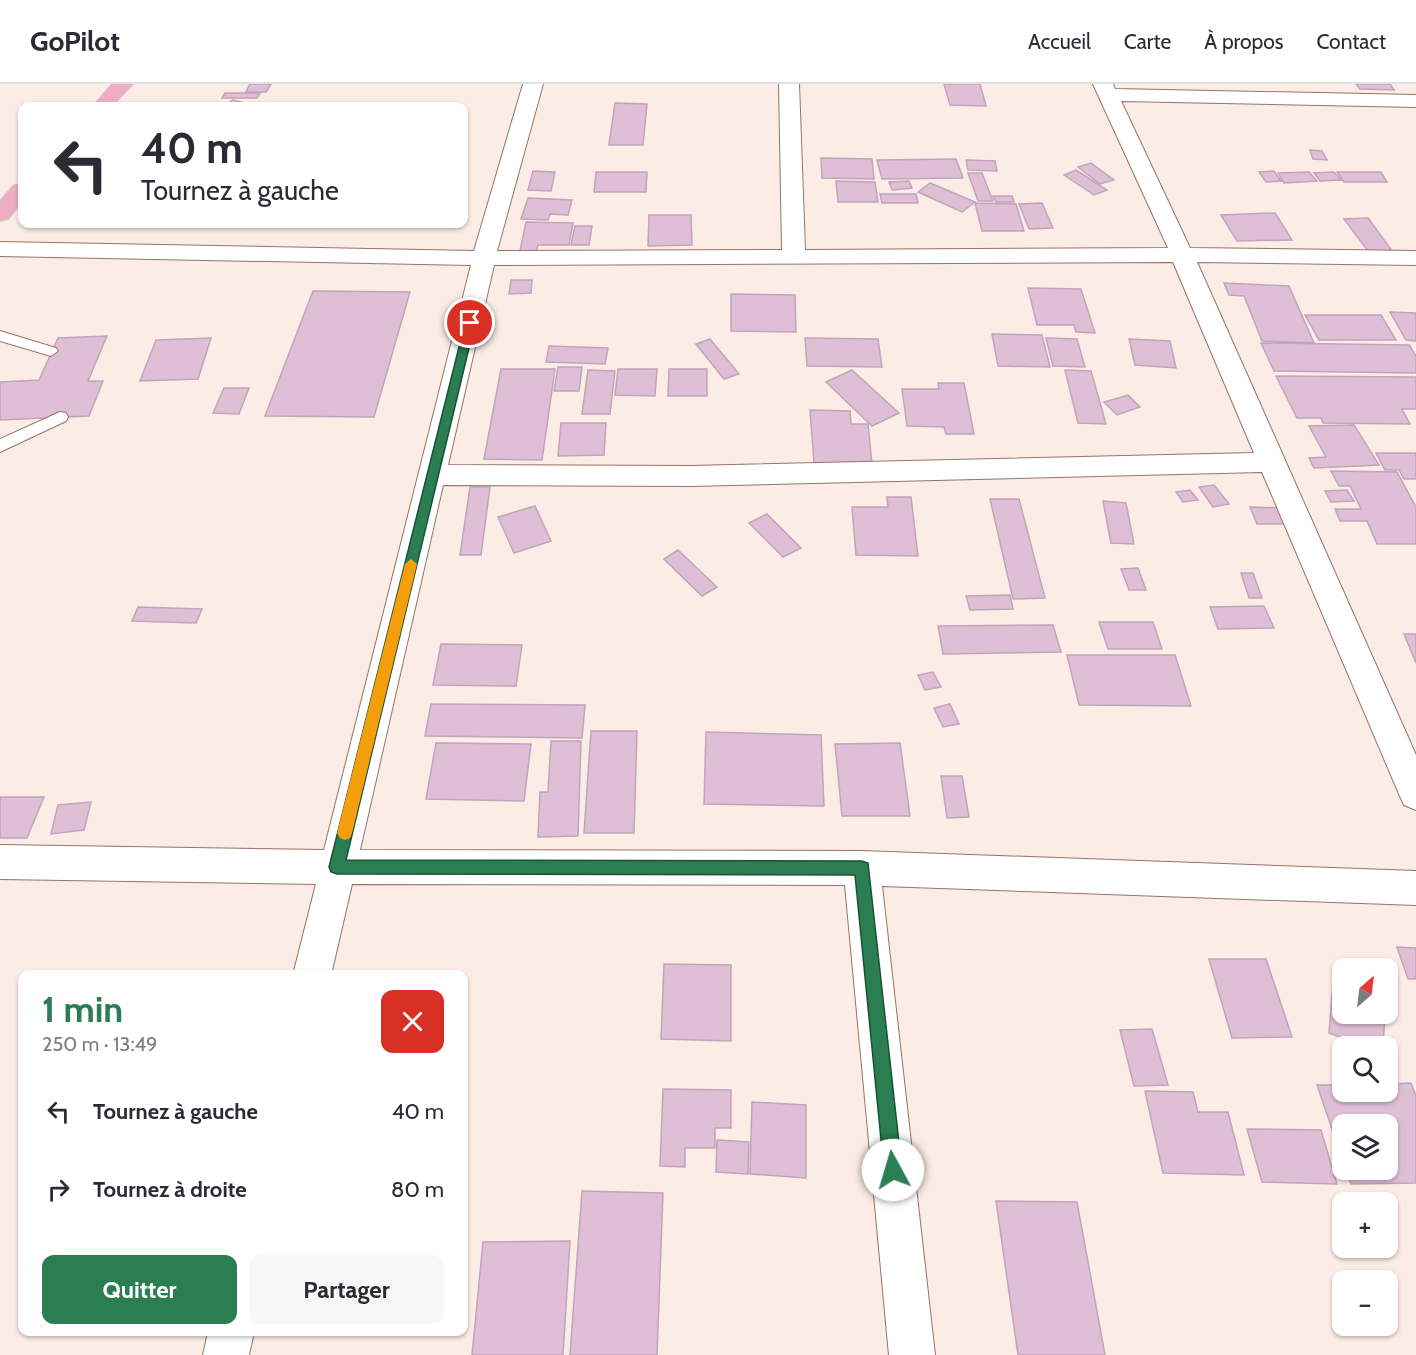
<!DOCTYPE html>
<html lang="fr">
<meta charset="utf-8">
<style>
body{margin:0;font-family:Cabin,sans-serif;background:#f7f7f7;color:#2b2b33;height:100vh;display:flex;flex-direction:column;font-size:22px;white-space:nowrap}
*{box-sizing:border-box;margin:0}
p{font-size:20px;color:#7c7c81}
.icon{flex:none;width:33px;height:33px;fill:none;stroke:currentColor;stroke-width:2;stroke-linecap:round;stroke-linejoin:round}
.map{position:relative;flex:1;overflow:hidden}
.panel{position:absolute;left:18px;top:886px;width:450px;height:366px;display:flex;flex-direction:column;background:#fff;border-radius:12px;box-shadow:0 2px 4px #0004}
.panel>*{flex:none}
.banner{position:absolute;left:18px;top:18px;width:450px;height:126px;border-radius:12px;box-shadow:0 2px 4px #0004;background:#fff;color:#2b2b33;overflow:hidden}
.needle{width:39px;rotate:28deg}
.controls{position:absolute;left:1332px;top:874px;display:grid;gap:12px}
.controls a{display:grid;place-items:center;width:66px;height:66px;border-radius:12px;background:#fff;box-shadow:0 2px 4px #0004;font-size:30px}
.pin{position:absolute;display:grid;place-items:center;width:51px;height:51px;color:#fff;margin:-26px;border:3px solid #fff;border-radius:50%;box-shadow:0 2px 6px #0007}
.me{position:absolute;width:66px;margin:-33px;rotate:354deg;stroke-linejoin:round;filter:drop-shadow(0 0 4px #0008)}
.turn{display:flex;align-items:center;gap:21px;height:126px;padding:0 24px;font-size:27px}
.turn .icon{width:78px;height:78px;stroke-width:2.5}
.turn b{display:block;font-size:42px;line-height:51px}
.round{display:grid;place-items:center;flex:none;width:63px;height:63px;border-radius:12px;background:#f7f7f7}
.head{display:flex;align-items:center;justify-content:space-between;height:102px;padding:0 24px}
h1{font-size:36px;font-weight:700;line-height:45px;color:#2a7e51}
.primary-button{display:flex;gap:12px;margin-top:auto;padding:12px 24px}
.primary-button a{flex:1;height:69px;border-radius:12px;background:#2a7e51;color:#fff;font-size:24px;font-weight:700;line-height:69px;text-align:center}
.primary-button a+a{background:#f7f7f7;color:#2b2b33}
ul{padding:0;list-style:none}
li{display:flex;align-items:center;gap:18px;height:78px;padding:0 24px}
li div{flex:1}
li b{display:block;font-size:22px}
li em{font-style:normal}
header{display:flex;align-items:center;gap:36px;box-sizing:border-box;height:84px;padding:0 30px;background:#fff;border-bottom:2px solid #e1e1e2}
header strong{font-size:28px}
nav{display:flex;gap:33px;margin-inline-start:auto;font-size:21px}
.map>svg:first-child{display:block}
.building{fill:#debfd6;stroke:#c2a4bb;stroke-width:1.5}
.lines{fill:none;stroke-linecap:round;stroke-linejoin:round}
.lane-casing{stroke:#957465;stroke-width:2}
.street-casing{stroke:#957465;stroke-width:2}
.primary-casing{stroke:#d1cecd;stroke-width:2}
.lane{fill:#fff;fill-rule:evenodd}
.street{fill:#fff;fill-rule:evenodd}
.primary{fill:#efadc3;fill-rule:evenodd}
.route{fill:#2a7e51;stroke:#1b5235;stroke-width:1.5}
.slow{fill:#f59e0b}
</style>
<header>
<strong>GoPilot</strong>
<nav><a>Accueil</a><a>Carte</a><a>À propos</a><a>Contact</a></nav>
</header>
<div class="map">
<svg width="1416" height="1271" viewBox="0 0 1416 1271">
<rect width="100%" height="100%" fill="#fbece5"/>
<path class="building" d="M250,0H271L266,8H246Z
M944,0H980L986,22L950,21Z
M1356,0H1390L1394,6L1360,5Z
M225,9H260L257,14H222Z
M233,16L245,19L240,22H224Z
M615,19L647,20L643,61H609Z
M1310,66L1322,67L1327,76L1313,75Z
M821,74L872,75L874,95L822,94Z
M956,75L963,94L882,95L877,76Z
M966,76L995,77L997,87L968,86Z
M1091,79L1114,96L1100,100L1078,83Z
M1076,86L1107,106L1094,111L1064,91Z
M533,87L555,88L551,107L528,106Z
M1274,87L1281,97L1266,98L1259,88Z
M596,88H647L646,108H594Z
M1309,88L1317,97L1284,99L1278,89Z
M1334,88L1341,96L1320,97L1314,89Z
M1337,88H1381L1387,98H1344Z
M968,89H982L993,117H978Z
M836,97L875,98L878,118H838Z
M909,97L912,104L892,106L889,98Z
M930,99L975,118L962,128L918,108Z
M880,110H916L918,119H882Z
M993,112H1012L1014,118H996Z
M528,114L572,116L568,131L550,130L548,136L521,135Z
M975,119L1016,120L1024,147H982Z
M1042,119L1053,144L1029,145L1019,120Z
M1275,129L1292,156L1237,157L1221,131Z
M649,131H691L692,161L648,162Z
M1368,134L1392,167H1368L1344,135Z
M526,138L573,139L569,161H538L536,167H520Z
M575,142H592L589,161H571Z
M511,196H532L531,209L509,210Z
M1224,199L1289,202L1314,259L1262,257L1244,212L1229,211Z
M1028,204L1081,205L1095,249L1076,248L1074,241H1037Z
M313,207L410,208L374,333L265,332Z
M731,210L795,211L796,248L731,247Z
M1390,228L1416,229V257L1406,256Z
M1305,231H1381L1396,256H1319Z
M992,250L1042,251L1050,283L998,282Z
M107,252L88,297H103L89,332L0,336V298L39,296L58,254Z
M211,254L198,295L140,297L156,256Z
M805,254L878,255L882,283L807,282Z
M1046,254L1077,255L1085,283L1053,282Z
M710,255L739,290L724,295L696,260Z
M1129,255L1170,257L1176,284L1135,281Z
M1261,259L1409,261L1416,272V289L1274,287Z
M549,262L608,264L605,280L546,278Z
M558,283H582L579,307H554Z
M501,285H555L542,376L484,375Z
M618,285H657L655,312L615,311Z
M669,285H707V312H668Z
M588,286L615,287L610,330H582Z
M852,286L899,329L872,342L826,298Z
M1065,286L1091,287L1106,340L1078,339Z
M1276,292L1416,293V325H1402L1410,340L1323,339L1321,334H1297Z
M938,299H964L974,350H946L944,343L907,342L902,305H939Z
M224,304H249L239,330L213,329Z
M1128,311L1140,323L1117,331L1104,318Z
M810,326L850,327L851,340H868L872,380L814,379Z
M561,339H606L604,371L558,372Z
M1354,341L1379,381L1314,384L1309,374L1326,373L1309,342Z
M1376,369H1416V395H1404L1399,386H1385Z
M1331,387L1397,388L1416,423V460H1377L1367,437H1340L1335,425H1361L1350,402H1339Z
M1214,401L1229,420L1213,423L1199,403Z
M470,403H490L481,471H460Z
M1190,406L1198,416L1183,418L1176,408Z
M1347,406L1354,417L1331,418L1325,407Z
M887,413H911L918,472L856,471L852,423H888Z
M990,415H1019L1045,514L1013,515Z
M1103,417L1126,419L1134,460L1111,459Z
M535,422L551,457L514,469L498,433Z
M1250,423L1283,424L1290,440H1257Z
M767,430L801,464L783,473L749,439Z
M678,466L717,503L702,512L664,475Z
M1138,484L1146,506H1129L1121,485Z
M1241,489H1253L1262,514H1249Z
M1010,511L1013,525L970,526L966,512Z
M1264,522L1274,544L1218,545L1210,523Z
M138,523L202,525L196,539L132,537Z
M1099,538H1153L1162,565H1108Z
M1053,541L1061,568L943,570L938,542Z
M1404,550H1416V579Z
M441,560L522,561L516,602L433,601Z
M1067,571H1175L1191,622L1079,621Z
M933,588L941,603L925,606L918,591Z
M431,620L585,621L582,654L425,652Z
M950,620L959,640L943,643L934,624Z
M591,647H637L634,749H584Z
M706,648L821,651L824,722L704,720Z
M551,657H581L578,752L538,753L540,708H548Z
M436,659L531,660L524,717L426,715Z
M900,659L910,732H842L835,660Z
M941,692H962L969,733L947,734Z
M0,713H44L27,754H0Z
M91,718L84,746L51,750L58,721Z
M1397,863L1416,864V895H1408Z
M1209,875H1266L1292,953L1232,954Z
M664,880L731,881V957L661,955Z
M1333,899L1342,903V930H1385L1383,963H1366L1329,949Z
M1152,945L1168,1001L1134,1002L1120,946Z
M1411,999L1416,1012V1099L1351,1100L1347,1086H1388V1041H1342V1074L1317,1001H1342V1008H1388V1000Z
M663,1005L731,1006V1044H715V1064H685V1083L660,1082Z
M1145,1007L1193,1008L1198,1028H1228L1244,1091L1163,1089Z
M752,1018L806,1021V1094L750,1090Z
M1247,1045L1321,1046L1337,1100L1262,1098Z
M717,1056L749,1058L748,1090L716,1088Z
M582,1107L663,1109L657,1271H570Z
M996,1117L1077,1118L1105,1271H1018Z
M570,1157L563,1271H472L483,1158Z"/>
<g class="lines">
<defs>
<path id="lane" d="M0,247L56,264L58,267L51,272L0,257Z
M60,328L66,329L68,333L66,337L0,368V355Z"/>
<path id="street" d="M523,0H543L497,167L782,166L779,0H799L805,166L1168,164L1093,0H1113L1115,5L1416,11V23L1121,17L1190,164L1416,167V181L1197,178L1416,671V726L1404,721L1399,710L1262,388L691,402L443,401L360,766L862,767L1416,787V821L882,802L935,1271H889L845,801L352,800L331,891H293L316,800L0,795V761L324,766L471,181L0,172V158L474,167ZM1173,178L1254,369L691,382L448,381L494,181Z
M208,1248H254L249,1271H203Z"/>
<path id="primary" d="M112,0H133L112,22H93Z
M22,100V118L8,135L0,137V117L14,101Z"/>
</defs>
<use href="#lane" class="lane-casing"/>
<use href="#street" class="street-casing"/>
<use href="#primary" class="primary-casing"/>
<use href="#lane" class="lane"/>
<use href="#street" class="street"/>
<use href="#primary" class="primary"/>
</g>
<path class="route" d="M470,236L475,239L346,776L862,777L868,779L902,1086L899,1092L893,1094L887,1092L884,1086L855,791L337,790L331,788L329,783L465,239Z"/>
<path class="slow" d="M411,475L417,480L352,749L350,754L345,756L340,754L337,749L405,480Z"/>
</svg>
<div class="controls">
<a><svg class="needle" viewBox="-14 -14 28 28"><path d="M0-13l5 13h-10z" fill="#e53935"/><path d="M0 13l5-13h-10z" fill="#7c7c81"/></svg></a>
<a><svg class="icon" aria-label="search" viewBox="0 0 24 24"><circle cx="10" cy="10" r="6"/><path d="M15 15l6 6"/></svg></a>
<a><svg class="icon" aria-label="layers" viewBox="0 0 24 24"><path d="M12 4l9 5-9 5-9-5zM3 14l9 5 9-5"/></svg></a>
<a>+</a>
<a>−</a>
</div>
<div class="pin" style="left:470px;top:239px;background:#d93025"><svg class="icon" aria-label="arrive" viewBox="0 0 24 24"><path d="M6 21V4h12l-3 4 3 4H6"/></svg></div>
<svg class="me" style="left:893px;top:1086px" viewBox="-20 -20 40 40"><circle r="19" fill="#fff"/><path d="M0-13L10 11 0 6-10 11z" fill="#2a7e51"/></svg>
<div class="banner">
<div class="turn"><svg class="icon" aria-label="left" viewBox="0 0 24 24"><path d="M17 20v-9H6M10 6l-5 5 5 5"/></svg><div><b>40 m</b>Tournez à gauche</div></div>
</div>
<section class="panel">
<div class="head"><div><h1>1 min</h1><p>250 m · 13:49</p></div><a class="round" style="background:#d93025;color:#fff"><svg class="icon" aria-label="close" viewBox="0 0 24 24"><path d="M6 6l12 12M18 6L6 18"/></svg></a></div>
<ul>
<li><svg class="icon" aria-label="left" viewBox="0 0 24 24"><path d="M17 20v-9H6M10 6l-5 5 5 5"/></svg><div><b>Tournez à gauche</b></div><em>40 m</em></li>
<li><svg class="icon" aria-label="right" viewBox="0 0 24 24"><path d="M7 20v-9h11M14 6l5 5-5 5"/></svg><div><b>Tournez à droite</b></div><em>80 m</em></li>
</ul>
<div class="primary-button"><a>Quitter</a><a>Partager</a></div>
</section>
</div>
